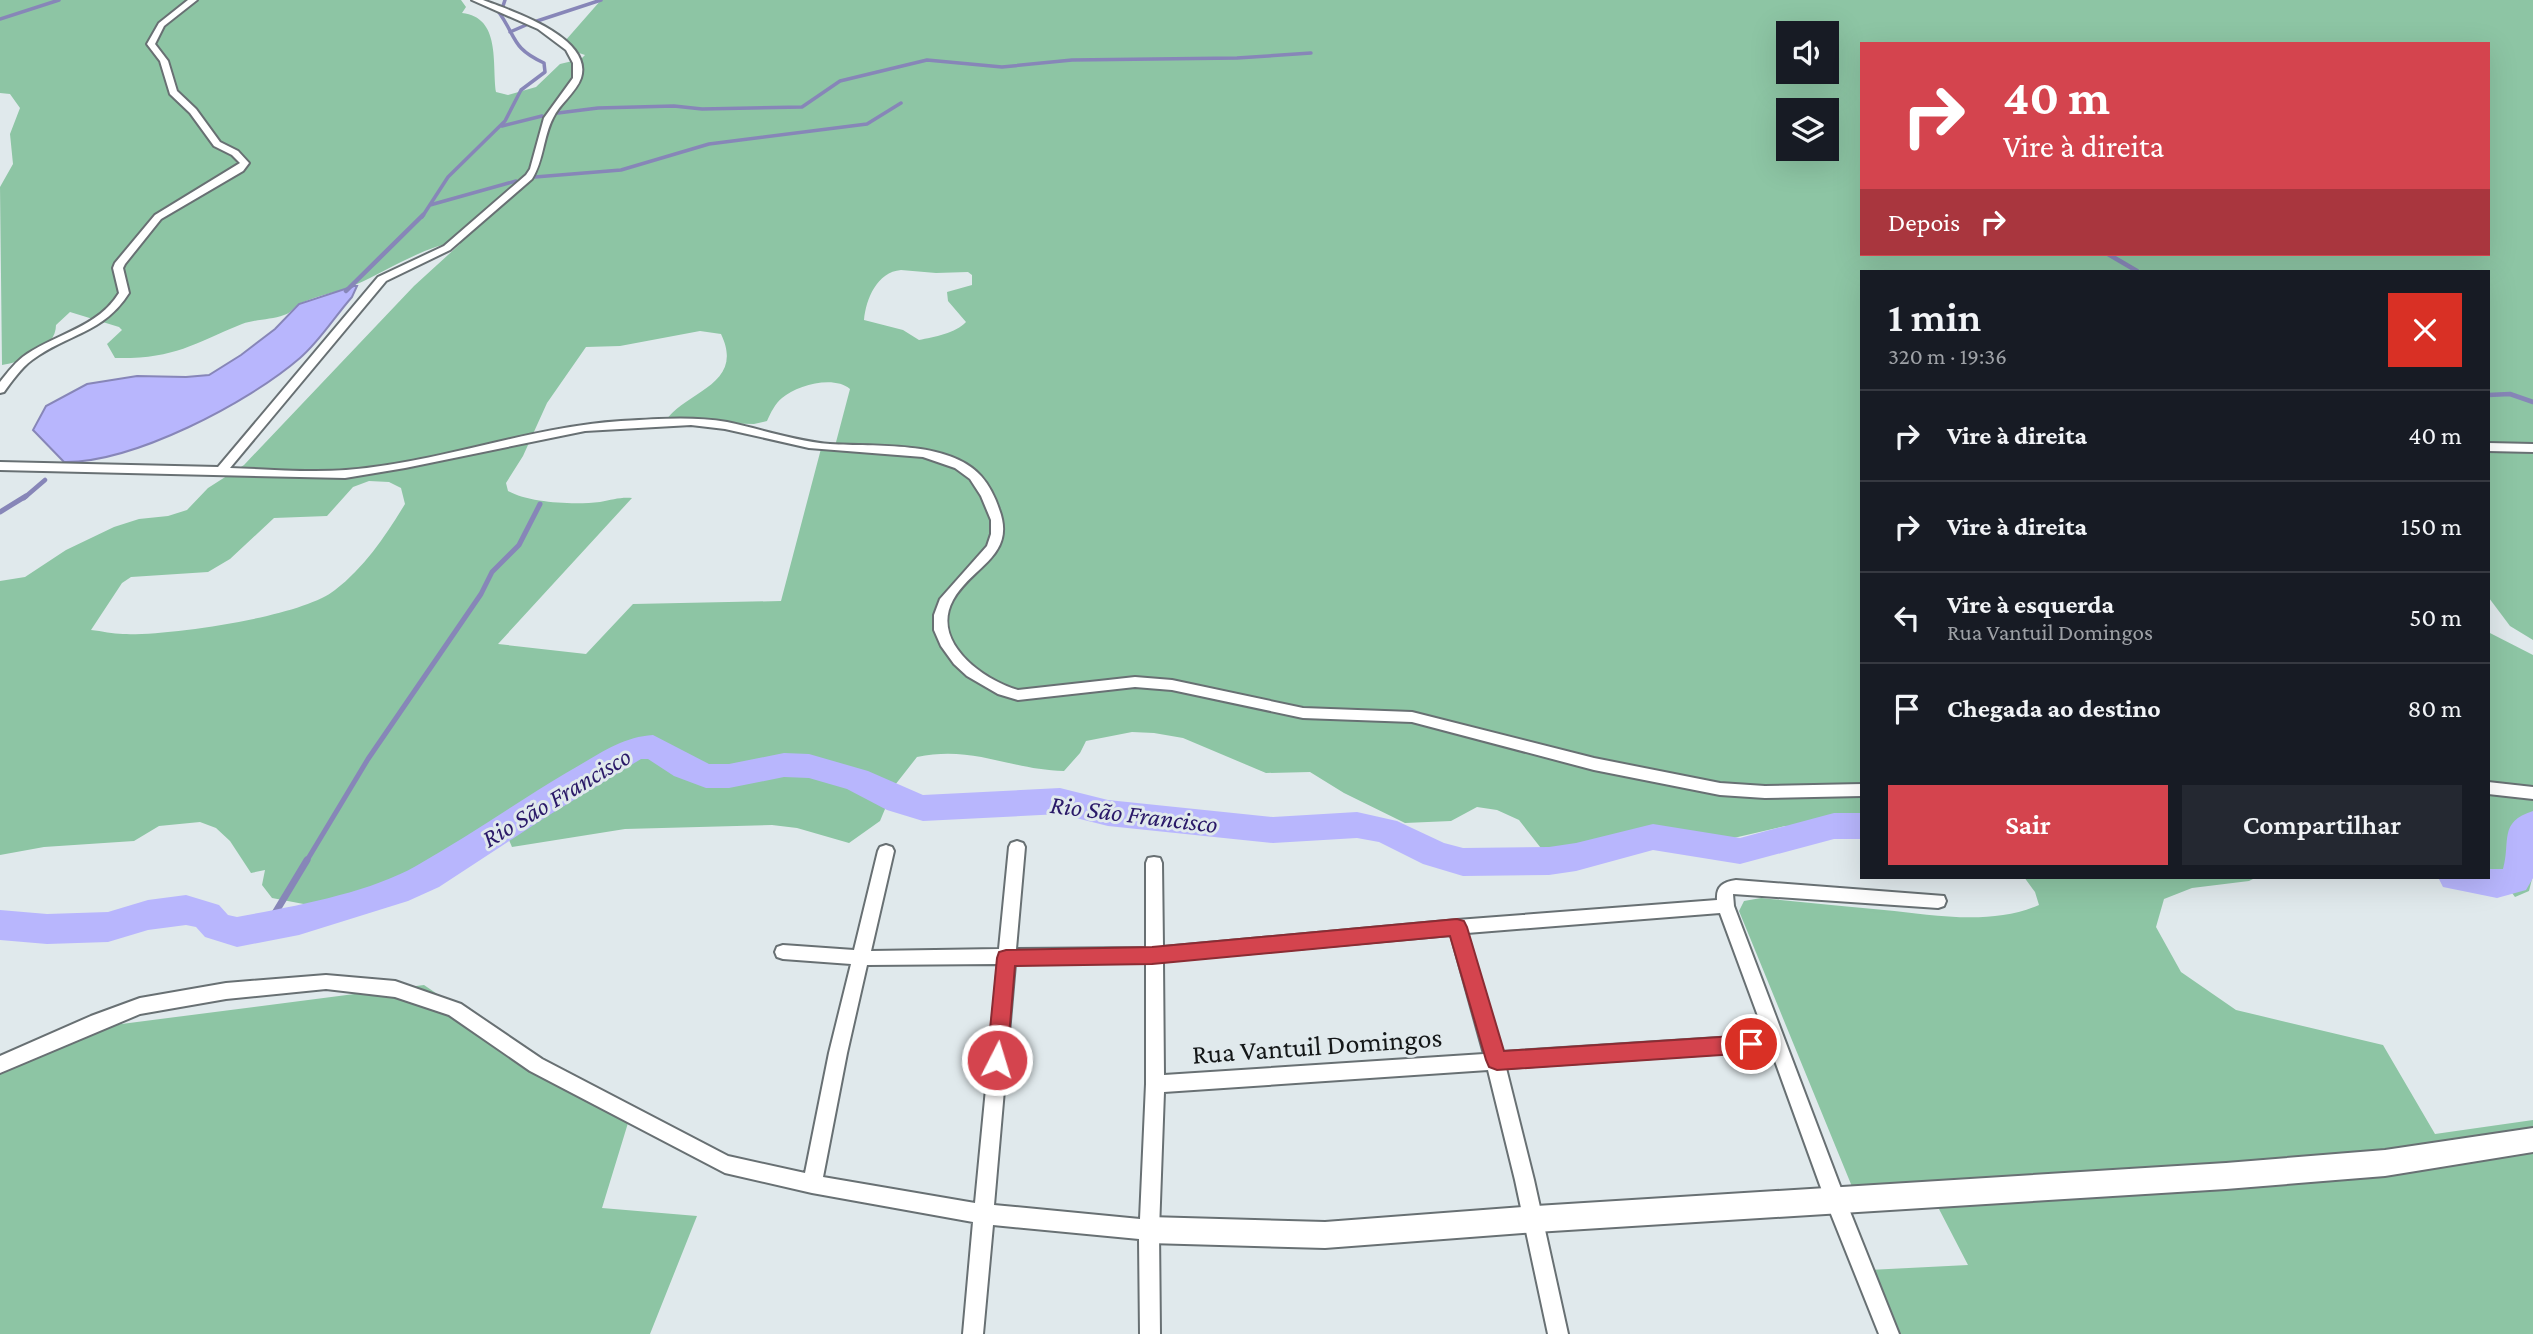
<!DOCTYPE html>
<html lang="pt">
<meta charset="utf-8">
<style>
body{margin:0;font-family:"Crimson Pro",serif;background:#242831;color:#f1f3f6;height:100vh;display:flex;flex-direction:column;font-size:26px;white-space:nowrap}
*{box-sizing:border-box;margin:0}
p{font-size:23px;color:#9ea1a6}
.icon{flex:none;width:38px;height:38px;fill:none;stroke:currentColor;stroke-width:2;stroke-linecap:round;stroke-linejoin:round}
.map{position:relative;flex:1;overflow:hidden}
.drawer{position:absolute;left:1860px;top:270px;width:630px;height:609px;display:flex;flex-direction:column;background:#171b24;border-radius:0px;box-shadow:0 7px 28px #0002}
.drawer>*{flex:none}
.hud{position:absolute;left:1860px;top:42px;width:630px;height:214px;border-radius:0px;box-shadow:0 7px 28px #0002;background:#d4444e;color:#fff;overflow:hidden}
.fabs{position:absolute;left:1776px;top:21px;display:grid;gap:14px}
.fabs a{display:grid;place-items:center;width:63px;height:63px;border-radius:0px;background:#171b24;box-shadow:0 7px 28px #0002;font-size:35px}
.pin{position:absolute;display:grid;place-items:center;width:60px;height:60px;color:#fff;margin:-30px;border:4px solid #fff;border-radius:50%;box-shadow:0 2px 7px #0007}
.me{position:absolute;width:77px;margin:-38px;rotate:5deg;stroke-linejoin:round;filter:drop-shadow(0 0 5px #0008)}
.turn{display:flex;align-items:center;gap:24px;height:147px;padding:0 28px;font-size:32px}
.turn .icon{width:91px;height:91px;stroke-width:2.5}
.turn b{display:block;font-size:49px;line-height:60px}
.then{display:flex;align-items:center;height:66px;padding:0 28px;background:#0003;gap:14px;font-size:26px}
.round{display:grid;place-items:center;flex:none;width:74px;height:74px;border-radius:0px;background:#242831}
.headline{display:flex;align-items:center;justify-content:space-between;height:119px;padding:0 28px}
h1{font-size:42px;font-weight:600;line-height:52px}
.cta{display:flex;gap:14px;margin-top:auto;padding:14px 28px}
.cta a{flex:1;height:80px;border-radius:0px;background:#d4444e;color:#fff;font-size:28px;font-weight:600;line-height:80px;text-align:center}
.cta a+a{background:#242831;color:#f1f3f6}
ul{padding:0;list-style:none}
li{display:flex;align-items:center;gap:21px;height:91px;padding:0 28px;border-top:2px solid #363941}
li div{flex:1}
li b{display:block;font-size:26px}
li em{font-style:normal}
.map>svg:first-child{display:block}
.green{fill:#8dc5a4;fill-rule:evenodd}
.water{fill:#b8b6fd;stroke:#8786b8;stroke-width:2}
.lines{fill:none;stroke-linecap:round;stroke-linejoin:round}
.stream-far3{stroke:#8786b8;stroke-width:3.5}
.stream-far2{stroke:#8786b8;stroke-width:4.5}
.stream-far1{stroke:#8786b8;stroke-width:5}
.stream{stroke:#8786b8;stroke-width:7}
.river{fill:#b8b6fd;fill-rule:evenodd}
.street-casing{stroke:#687073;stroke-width:4}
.secondary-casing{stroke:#687073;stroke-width:4}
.street{fill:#fff;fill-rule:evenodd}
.secondary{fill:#fff;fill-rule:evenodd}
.route{fill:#d4444e;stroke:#8a2c33;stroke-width:2}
.labels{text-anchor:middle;stroke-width:6;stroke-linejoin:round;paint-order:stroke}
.water-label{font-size:26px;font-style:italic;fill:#2a1968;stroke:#e0e9ec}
.near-street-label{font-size:28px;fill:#141718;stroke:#e0e9ec}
</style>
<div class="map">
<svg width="2533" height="1334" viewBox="0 0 2533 1334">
<rect width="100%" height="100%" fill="#e0e9ec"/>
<path class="green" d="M0,0H461L466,7L462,13C501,17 492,64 496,92L508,95L536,87L560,64L581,59L585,55L576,52L565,41L601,0H2533V640L2510,626L2489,598L2488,271H1862V828L1785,826L1725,840L1639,836L1544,852L1519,820L1497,810L1477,807L1451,821L1405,823L1344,793L1310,772L1266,773L1183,738L1154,733L1132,732L1086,741L1080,753L1064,771C1010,770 974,745 917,757L895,785L880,821L849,843L797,828L772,825L625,829L512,847L506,833L482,840L421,877L403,880L375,889L355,902L330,909L272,898L262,885L265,870L251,873L230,841L216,828L200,822L159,826L134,841L44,847L0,855V581L25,577L66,550L114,527L139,519L168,516L187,510L208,488L244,465L414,286L460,244C435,239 382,274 357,284C339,292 319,295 301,303C295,306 290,314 284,315C271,320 256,319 242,324C190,345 175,359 115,358L107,344L122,330L119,327L70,312L56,325C56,349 22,362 2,365L0,187L13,164L10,134L20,108L10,94L0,93ZM1788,33H1827V72H1788ZM1862,44H2488V254H1862ZM1788,110H1827V149H1788ZM901,270L936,273L968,272L972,275V285L947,292L948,301L966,322C956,333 934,337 919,340L903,330L864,320C866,299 877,272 901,270ZM700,331L721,334C746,386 684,391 665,422L754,424L767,421C771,412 775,404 782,398C797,385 834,375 850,389L835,446L822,445L781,601L633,604L586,654L498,644L632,498C620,497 612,500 600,502C574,505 530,503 508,491L506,483L523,456L547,403L586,347L620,346ZM369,481L389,482L401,488L405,504C386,535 365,567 335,590C302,617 168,636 123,634C113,634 102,631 91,630L122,583L131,577L208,572L230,559L274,518L327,516L353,487Z
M2488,632L2533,655V875L2529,891L2515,897L2495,870H2489Z
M2024,877H2257L2249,881L2192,888L2164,899L2156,927L2181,972L2236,1010L2383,1045L2435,1134L2533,1120V1334H1894L1869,1270L1968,1265L1926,1184L1853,1189L1739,911L1744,901L1761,898C1802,902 1843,906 1884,910C1934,915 1991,926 2039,905L2035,892Z
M424,985L628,1123L602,1208L697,1216L650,1334H0V1072L106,1026Z"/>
<path class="water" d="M354,286H357L352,297C335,316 320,341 300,358C248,403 133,463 64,462L33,430L46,406L87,384L137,376L186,377L209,375L241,355L275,329L299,304Z"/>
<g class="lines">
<path class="stream-far3" d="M503,6L505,0
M0,19L59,0
M537,21L601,0
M510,32L526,25
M558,113L598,108L674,106L702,109L802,107L840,81L927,60L1002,67L1072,60L1237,58L1311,53
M502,126L542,116
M535,177L621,170L709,144L867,124L901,103
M430,205L516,181
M422,217L448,177L505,121L521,90L545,72L544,63C511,48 517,37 498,11"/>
<path class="stream-far2" d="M2108,254L2137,271
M346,291L423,215
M2488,395L2510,394L2533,402
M24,498L45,480"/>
<path class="stream-far1" d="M0,512L26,496
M306,862L368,759L481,594L492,572L519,545L540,504"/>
<path class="stream" d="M266,928L307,860"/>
<path class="river" d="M653,735L709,764H729L784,753L809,754L868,771L923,795L1060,788L1108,800L1273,817L1357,812L1397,821L1444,843L1463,848L1549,847L1576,843L1653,824L1740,838L1834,813H1862V839H1834L1740,864L1653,850L1576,871L1549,875L1463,876L1423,864L1379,842L1357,838L1273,843L1108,826L1060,814L923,821L887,810L847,789L809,778L784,777L729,788H706L674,776L648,759H641L546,817L439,887L408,901L299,935L237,947L205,937L196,927L186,925L148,930L108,942L47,944L0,940V910L47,914L108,912L148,900L186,895L219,905L228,915L237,917C291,907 369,893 416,866C467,837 516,803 566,773C595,757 620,737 653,735Z
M2533,811V878L2526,890L2497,898L2443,887L2438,877H2488V869H2503C2511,841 2498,822 2533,811Z"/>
<defs>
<path id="street" d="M188,0H197L164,26L155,44L168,61L177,91L196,109L220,142L238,151L249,163L243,171L161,219L125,264L123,268L129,293C104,333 67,334 32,360C21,368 12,381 4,392L0,393V382C8,372 16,361 27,354C58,333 98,327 119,293L113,268L115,263L155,215L240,163L232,155L214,146L190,113L170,94L160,61L147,44L159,23Z
M472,0H483C509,10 594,37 581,78C576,93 559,104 553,118C543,137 544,160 532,179L450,250L386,281L230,468C268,469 308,473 346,470C439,463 528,427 621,421C656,419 693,416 727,422C761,429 795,441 830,444C874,447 949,440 981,476C989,485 995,497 999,509C1017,556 972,566 953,600C930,642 983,680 1018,690L1135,677L1172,680L1303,708L1412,712L1594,758L1720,783L1765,786L1862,784V796L1765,798L1720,795L1594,770L1412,722L1303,718L1172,690L1135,687L1018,700L998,694L967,676L954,664L941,646L934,630V615L940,599L987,546L991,534V520L981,496L970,479L955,468L923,457L809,448L725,429L691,425L585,431L405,468L345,478L0,470V462L218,467L378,277L444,246L526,175L530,169L544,118L573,78V63L566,50L538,29Z
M2488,443L2533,444V452L2488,451Z
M2488,782L2533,787V799L2488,794Z
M1017,841L1023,843L1025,847L1016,949L1146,948V863L1148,858L1154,857L1160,858L1162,863L1163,947L1457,920L1717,900C1716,886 1723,882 1736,880L1944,896L1946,901L1944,906L1938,908L1733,894L1734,906L1845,1199L1899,1334H1879L1825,1199L1771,1050L1506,1068L1534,1180L1568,1334H1548L1515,1180L1488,1070L1164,1092L1159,1230L1160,1334H1140L1139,1239L993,1225L983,1334H963L973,1222L812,1193L725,1173L530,1071L449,1015L395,997L326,989L226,999L140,1014L0,1073V1056L91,1016L140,998L226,983L326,975L395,981L461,1004L542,1059L728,1156L805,1173L829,1053L851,964L783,959L777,957L775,952L777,947L783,945L854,950L878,851L880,847L886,845L892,847L894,851L871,951L999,949L1009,847L1011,843ZM1720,913L1765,1035L1501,1052L1467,933ZM1451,935L1484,1054L1164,1075L1163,961ZM1146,962V1084L1140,1219L994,1205L1015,964ZM998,964L975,1203L823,1177L847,1053L867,965Z"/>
<path id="secondary" d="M2533,1128V1152L2385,1176L2226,1189L1536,1232L1325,1248L1149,1243L1139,1239L1135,1230L1139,1221L1149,1217L1325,1222L1536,1206L2226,1163L2385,1150Z"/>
</defs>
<use href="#street" class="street-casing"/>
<use href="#secondary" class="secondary-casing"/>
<use href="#street" class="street"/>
<use href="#secondary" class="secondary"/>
</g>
<path class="route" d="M1457,919L1464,921L1467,927L1504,1051L1751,1035L1758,1038L1761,1044L1758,1050L1751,1053L1497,1070L1489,1067L1486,1060L1450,936L1152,964L1015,966L1007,1060L1004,1067L997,1070L990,1067L987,1060L997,958L999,952L1006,950L1152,947Z"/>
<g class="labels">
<g class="water-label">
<text transform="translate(556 797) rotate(-31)" y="9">Rio São Francisco</text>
<text transform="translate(1134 814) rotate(7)" y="9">Rio São Francisco</text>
</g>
<g class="near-street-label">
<text transform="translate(1317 1045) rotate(-4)" y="10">Rua Vantuil Domingos</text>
</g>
</g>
</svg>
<div class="fabs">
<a><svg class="icon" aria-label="sound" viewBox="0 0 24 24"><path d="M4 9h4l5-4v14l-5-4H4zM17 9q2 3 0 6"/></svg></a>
<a><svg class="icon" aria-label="layers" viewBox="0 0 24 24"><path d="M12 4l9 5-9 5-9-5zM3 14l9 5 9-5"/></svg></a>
</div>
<div class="pin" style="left:1751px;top:1044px;background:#d93025"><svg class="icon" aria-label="arrive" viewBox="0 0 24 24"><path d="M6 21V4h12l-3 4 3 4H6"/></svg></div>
<svg class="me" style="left:997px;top:1060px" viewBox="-20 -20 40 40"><circle r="17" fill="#d4444e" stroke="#fff" stroke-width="3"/><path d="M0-11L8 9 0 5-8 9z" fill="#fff"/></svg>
<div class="hud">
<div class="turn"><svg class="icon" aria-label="right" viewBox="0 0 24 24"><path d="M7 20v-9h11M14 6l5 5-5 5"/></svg><div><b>40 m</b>Vire à direita</div></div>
<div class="then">Depois<svg class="icon" aria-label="right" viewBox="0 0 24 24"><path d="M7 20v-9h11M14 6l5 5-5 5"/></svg></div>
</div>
<section class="drawer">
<div class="headline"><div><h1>1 min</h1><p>320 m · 19:36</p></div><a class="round" style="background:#d93025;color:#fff"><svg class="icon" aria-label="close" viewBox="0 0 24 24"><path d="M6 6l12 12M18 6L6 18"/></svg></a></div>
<ul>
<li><svg class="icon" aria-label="right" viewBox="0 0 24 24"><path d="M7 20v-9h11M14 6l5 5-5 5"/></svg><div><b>Vire à direita</b></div><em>40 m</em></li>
<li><svg class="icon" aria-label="right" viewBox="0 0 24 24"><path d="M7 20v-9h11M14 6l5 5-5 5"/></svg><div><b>Vire à direita</b></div><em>150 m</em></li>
<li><svg class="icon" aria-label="left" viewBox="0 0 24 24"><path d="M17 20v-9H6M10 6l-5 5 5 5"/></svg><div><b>Vire à esquerda</b><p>Rua Vantuil Domingos</p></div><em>50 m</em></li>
<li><svg class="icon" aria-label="arrive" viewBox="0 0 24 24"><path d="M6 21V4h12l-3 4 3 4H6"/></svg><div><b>Chegada ao destino</b></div><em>80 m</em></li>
</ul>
<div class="cta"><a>Sair</a><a>Compartilhar</a></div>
</section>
</div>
